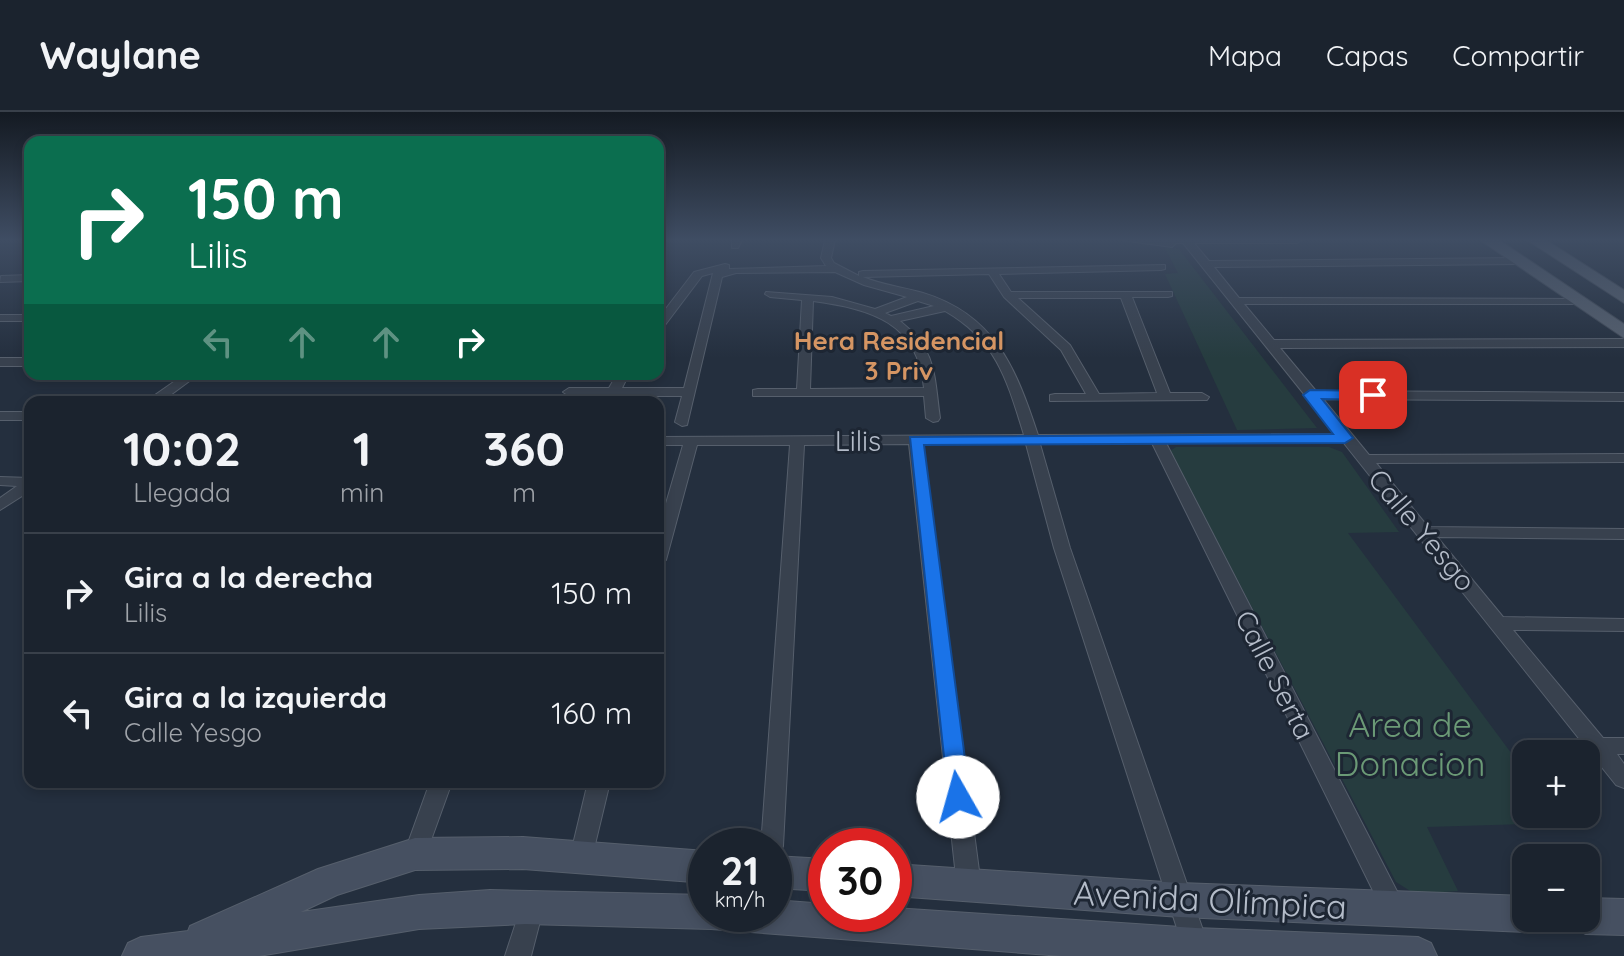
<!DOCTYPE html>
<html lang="es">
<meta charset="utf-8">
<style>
body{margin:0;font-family:Quicksand,sans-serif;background:#282f3a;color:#f1f3f6;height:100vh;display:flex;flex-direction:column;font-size:30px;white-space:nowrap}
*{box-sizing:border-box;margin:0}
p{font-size:26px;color:#a0a4aa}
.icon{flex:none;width:44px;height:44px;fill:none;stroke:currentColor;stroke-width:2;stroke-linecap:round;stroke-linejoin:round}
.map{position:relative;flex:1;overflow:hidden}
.details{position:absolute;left:24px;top:284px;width:640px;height:392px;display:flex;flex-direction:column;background:#1b232e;border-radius:16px;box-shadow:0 4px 12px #0003,0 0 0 2px #39404a}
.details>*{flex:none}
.top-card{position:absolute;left:24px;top:24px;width:640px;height:244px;border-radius:16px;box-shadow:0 4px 12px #0003,0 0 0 2px #39404a;background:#0b6e4f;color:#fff;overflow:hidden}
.buttons{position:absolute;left:1512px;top:628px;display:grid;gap:16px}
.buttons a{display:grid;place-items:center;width:88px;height:88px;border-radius:16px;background:#1b232e;box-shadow:0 4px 12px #0003,0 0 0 2px #39404a;font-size:40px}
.speed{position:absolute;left:688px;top:716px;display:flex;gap:16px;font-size:40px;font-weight:700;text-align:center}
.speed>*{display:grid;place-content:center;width:104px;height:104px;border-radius:50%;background:#1b232e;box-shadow:0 4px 12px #0003,0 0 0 2px #39404a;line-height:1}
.speed small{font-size:20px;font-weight:400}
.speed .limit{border:12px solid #d22;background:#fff;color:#111}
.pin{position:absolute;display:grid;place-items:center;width:68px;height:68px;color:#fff;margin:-34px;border-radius:16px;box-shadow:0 4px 12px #0006}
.me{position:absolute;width:88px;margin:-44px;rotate:353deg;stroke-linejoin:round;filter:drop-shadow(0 0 6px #0008)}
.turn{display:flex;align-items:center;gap:28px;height:168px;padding:0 32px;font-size:36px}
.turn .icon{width:104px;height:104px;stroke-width:2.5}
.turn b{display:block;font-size:56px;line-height:68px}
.lanes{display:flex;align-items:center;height:76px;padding:0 32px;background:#0003;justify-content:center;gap:40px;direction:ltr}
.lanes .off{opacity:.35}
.eta{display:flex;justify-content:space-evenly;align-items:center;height:136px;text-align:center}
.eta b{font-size:48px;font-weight:700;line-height:56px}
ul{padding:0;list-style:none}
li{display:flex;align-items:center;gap:24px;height:120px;padding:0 32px;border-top:2px solid #39404a}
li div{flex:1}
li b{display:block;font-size:30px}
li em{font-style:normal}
header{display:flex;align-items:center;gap:48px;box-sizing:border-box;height:112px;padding:0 40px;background:#1b232e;border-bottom:2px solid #39404a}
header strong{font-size:38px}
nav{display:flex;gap:44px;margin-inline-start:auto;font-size:28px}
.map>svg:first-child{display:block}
.green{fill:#263c3f}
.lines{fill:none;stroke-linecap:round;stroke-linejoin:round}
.street-casing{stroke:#565f6c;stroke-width:2}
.secondary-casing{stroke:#565f6c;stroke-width:2}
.primary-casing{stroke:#414a57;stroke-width:2}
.street{fill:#38414e;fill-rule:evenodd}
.secondary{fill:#465061;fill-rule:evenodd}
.primary{fill:#56606e;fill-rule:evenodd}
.route{fill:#1a73e8;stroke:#114b97;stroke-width:2}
.labels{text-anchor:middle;stroke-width:6;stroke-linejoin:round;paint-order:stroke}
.far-quarter-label{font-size:26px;font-weight:bold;fill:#d59563;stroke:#1d2633}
.street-label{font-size:28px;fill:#b4bcc9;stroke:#1d2633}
.near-park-label{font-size:34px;fill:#6b9a76;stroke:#1d2633}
.near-street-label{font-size:34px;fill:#b4bcc9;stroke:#1d2633}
</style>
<header>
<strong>Waylane</strong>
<nav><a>Mapa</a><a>Capas</a><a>Compartir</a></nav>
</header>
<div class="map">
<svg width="1624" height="844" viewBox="0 0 1624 844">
<rect width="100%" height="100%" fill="#242f3e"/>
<path class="green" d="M1165,136L1179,137L1317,316L1237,318L1165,162L1178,161Z
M1176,335H1329L1342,340L1399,420L1348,421L1526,661V702H1556L1563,711L1427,715L1458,779L1415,782L1396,770L1170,339Z"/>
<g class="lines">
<defs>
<path id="street" d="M732,128H742L738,136H732Z
M825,128H835L831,146L834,151L859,164V160L863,159L1165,153V157L1161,158L999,162L1011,180H1172V184L1168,185H1132L1170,281H1202L1209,285L1207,288L1050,289V283L1055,282H1086L1061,238L1004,185L989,162L863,165C882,173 903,175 923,181C995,203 1016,256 1038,323L1336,322L1183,131H1176L1172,135L1121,128H1302L1297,131H1194L1209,149L1518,146L1523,149L1518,152L1214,155L1239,186L1582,187V191L1578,192H1244L1274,228L1624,227V235L1280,236L1316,279L1624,281V289L1323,287L1369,343L1624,342V350L1376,351L1428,415L1624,417V427L1437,425L1503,505L1624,507V519L1513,518L1603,626H1624V642H1617L1624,652V676L1616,673L1343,330L1166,331L1402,789L1406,797L1402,805L1394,809L1386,805L1152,331L1040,332L1070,436L1212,844H1186L1054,436L1026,332H923L981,774L977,782L969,785L961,782L957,774L909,332L804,333L783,734L780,741L774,744V734H761L790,333H697L666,448L658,454V419L683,333H658V325L1024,323C1007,268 997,229 945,199L900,209C937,238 934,263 940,306L938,309L933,310L926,306L924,284H753V278L758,277H797L802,188L770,185L765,182L766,180L832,185L875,197L907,185L864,173L835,160L736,161L722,165L687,313L682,314L675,310L682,284H569L563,280L569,276H609L617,262H629L622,276H684L713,161L702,164L662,217L658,218V207L694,160L725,152L729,153V157L826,154L821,146ZM1018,186H1121L1157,281L1099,282L1070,233ZM813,189C871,197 918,210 924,276L810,277ZM918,189L934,194L891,204L885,201Z
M30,163V169L0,170L1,164Z
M0,203H30V209H0Z
M0,246H30V254H0Z
M185,262H199L161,290H145Z
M0,300H30V308H0Z
M0,365L30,366V379L0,398V386L17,374L0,373Z
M430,670H452L426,742L423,749L415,752L407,749L404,742Z
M588,670H610L592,745L589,752L581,756L573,752L570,745Z
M532,782L540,786L544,794L531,844H505L524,786Z"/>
<path id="secondary" d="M523,725L706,739V771L523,757L415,758L337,783L301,800L419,783L490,778L706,783V802H774V788L826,792V802H894V796L1196,816L1418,825L1431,831L1437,844H1062L711,817L526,812L419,817L259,844H122L128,831L141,825L188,819L190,814L318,757L415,726Z
M774,744L826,747V779L774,776Z
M894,752L1180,771L1526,784V806H1542L1539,814L1526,820L1180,805L894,784Z
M1586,786L1624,787V823L1586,822L1573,816L1569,806H1586Z"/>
<path id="primary" d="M1480,128H1499L1624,212V226Z
M1527,128H1546L1624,178V191Z"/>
</defs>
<use href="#street" class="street-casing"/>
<use href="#secondary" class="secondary-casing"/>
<use href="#primary" class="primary-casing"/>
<use href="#street" class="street"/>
<use href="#secondary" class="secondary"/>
<use href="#primary" class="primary"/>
</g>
<linearGradient id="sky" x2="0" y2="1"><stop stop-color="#141a22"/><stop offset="0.52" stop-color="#3f4d63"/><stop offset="1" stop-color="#3f4d63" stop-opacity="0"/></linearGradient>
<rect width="1624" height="246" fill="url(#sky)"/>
<path class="route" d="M1310,278L1373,279L1381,283L1373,288L1322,287L1353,326L1345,331L924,333L970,685L967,692L958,695L949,692L910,325L1333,322L1303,283Z"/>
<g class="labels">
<g class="far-quarter-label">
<text x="899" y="238">Hera Residencial<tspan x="899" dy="30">3 Priv</tspan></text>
</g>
<g class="street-label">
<text x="858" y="339">Lilis</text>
<text transform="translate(1422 418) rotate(50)" y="10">Calle Yesgo</text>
<text transform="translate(1275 563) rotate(63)" y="10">Calle Serta</text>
</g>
<g class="near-park-label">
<text x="1410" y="625">Area de<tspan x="1410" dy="39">Donacion</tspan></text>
</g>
<g class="near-street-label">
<text transform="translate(1210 788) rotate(3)" y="12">Avenida Olímpica</text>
</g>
</g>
</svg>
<div class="buttons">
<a>+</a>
<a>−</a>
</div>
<div class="speed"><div>21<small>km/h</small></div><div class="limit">30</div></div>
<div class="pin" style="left:1373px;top:283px;background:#d93025"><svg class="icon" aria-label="arrive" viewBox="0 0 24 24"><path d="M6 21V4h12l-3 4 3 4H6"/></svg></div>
<svg class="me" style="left:958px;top:685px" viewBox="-20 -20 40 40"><circle r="19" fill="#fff"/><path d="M0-13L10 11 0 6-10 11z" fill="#1a73e8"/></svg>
<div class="top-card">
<div class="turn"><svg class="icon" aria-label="right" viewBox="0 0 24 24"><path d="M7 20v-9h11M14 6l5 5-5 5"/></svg><div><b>150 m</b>Lilis</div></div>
<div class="lanes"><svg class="icon off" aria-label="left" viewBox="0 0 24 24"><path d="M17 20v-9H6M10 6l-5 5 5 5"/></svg><svg class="icon off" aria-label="ahead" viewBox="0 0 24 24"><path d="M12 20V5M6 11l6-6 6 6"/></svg><svg class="icon off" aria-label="ahead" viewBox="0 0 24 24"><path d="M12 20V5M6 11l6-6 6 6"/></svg><svg class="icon" aria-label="right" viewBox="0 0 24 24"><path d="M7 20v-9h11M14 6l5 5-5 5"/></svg></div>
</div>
<section class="details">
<div class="eta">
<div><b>10:02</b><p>Llegada</p></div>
<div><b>1</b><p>min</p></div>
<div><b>360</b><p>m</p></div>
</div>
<ul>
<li><svg class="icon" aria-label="right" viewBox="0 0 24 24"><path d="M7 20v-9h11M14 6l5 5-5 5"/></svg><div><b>Gira a la derecha</b><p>Lilis</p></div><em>150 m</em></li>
<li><svg class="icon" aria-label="left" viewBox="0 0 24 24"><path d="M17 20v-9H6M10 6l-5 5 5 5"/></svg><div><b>Gira a la izquierda</b><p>Calle Yesgo</p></div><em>160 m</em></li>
</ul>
</section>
</div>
